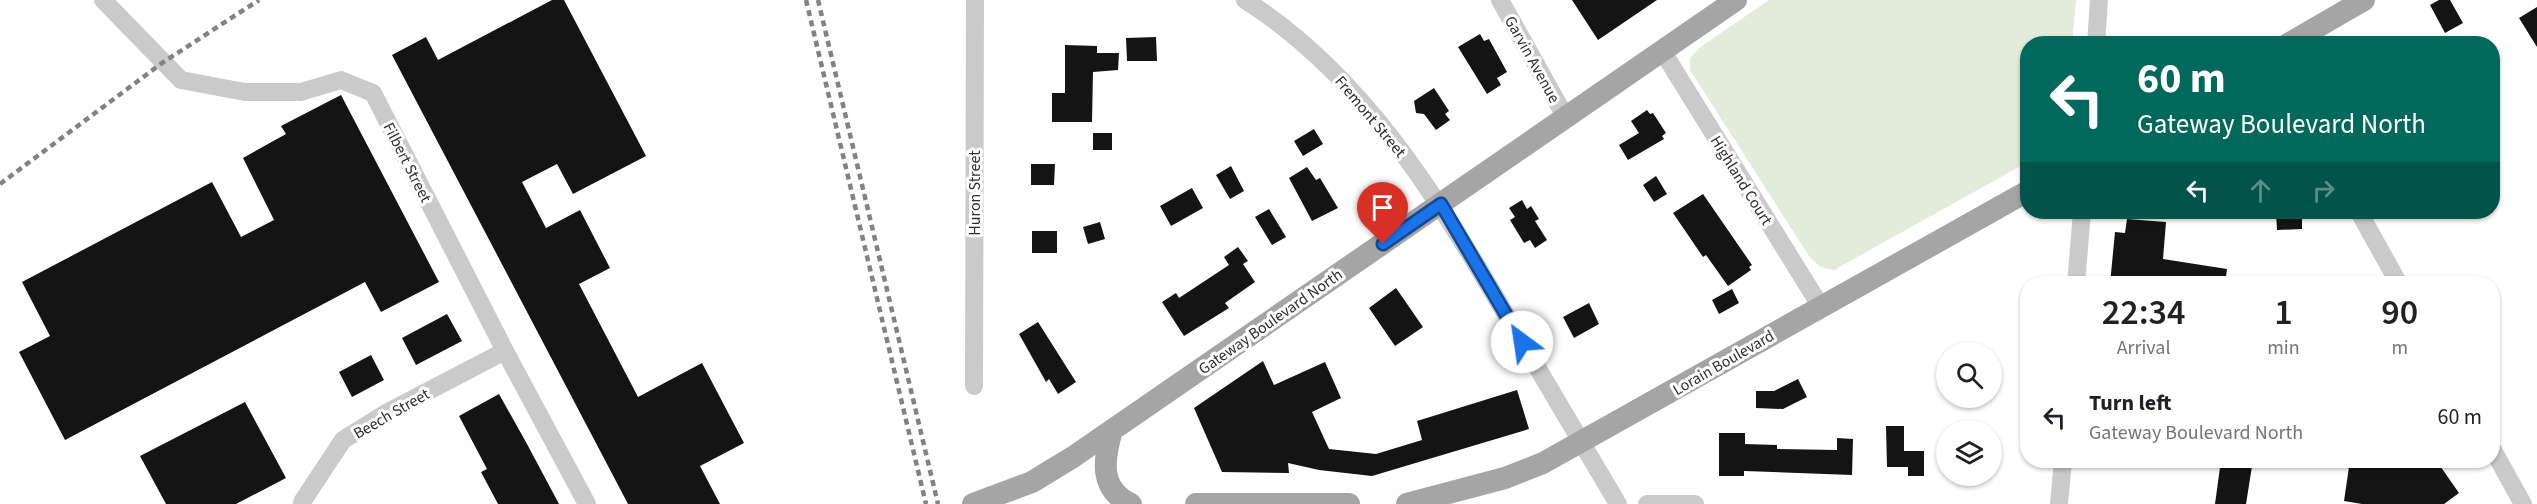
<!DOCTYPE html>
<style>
body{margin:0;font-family:"Source Sans 3",sans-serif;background:#f2f2f2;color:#202124;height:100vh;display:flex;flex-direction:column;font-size:22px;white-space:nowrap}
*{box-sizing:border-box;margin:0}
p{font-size:20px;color:#757577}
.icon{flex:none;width:33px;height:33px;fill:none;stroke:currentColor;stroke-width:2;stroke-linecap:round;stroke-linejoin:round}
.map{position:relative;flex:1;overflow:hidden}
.details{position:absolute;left:2020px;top:276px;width:480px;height:192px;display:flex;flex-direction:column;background:#fff;border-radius:24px;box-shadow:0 2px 4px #0004}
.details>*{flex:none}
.hud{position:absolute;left:2020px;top:36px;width:480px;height:183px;border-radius:24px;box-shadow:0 2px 4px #0004;background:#00695c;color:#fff;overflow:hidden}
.buttons{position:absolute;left:1936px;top:342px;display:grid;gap:12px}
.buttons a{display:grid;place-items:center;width:66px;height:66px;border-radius:50%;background:#fff;box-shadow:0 2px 4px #0004;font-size:30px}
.pin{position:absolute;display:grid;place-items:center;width:51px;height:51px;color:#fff;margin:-62px -26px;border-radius:50% 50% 50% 0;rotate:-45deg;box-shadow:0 0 6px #0007}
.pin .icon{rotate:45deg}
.me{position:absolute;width:66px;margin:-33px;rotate:329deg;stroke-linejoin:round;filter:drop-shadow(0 0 4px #0008)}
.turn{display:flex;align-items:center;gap:21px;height:126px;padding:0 18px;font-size:27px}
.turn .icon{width:78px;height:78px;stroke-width:2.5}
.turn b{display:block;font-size:42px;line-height:51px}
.lanes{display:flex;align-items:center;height:57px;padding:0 18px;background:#0003;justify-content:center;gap:30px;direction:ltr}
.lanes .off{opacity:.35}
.eta{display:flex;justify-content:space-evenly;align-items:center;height:102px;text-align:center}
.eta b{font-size:36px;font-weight:600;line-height:42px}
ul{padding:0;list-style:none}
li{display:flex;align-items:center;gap:18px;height:78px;padding:0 18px}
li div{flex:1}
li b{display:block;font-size:22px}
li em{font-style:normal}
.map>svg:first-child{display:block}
.green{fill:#e3ebdb}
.building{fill:#141414}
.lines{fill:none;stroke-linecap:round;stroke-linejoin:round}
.minor{stroke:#cacaca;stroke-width:18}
.major{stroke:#a5a5a5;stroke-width:22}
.rail{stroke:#828282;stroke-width:4.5;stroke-dasharray:6 4.5;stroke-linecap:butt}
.route-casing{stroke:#114b97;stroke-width:15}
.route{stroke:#1a73e8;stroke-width:10}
.labels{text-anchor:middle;stroke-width:6;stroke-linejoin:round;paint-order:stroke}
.street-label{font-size:16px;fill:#2d2d2d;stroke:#fff}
</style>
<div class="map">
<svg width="2537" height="504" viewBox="0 0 2537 504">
<rect width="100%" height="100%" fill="#fff"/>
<path class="green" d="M1769,0H2076L2072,43L2028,44V162L1834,270L1820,267L1809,256L1690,70V58L1699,48Z"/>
<path class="building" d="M552,0H564L646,156L573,194L557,164L522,182L546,228L580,210L610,268L579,284L638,397L702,363L744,443L700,466L720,504H628L392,55L426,37L438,60Z
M1572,0H1657L1598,40Z
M2439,0H2450L2463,23L2445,33L2430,5Z
M2537,7V47L2519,18Z
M1480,34L1484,41L1489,39L1507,72L1497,78L1501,85L1487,94L1458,47Z
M1156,37L1157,61H1127L1126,38Z
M1065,45L1097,46V53H1119L1118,70L1093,72L1092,122H1052V93H1065Z
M1434,88L1449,111L1445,114L1450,120L1436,130L1424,114L1416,113L1414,101Z
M341,95L439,282L381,312L365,282L65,440L19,352L50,336L22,282L212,182L241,237L274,220L243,158L286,134L281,126Z
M1647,110L1650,114L1653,113L1666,133L1662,136L1664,139L1628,160L1619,145L1639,133L1631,121Z
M1314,129L1323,144L1303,156L1294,141Z
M1093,133H1112V150H1093Z
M1031,164H1055L1054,185H1031Z
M1231,166L1244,191L1230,199L1216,175Z
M1307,167L1316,180L1320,178L1338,208L1312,221L1289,178Z
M1656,176L1667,194L1654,202L1643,185Z
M1192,188L1203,208L1171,226L1160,206Z
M1703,194L1752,265L1749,267L1751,270L1728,286L1706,255L1703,257L1673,213Z
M1522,200L1527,209L1531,206L1539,219L1535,221L1547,240L1535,248L1530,240L1524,243L1510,220L1515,217L1509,208Z
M1269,209L1286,237L1272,245L1255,217Z
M2276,212H2302V229L2277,230Z
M2127,219L2166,222L2163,259L2227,269L2225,284H2110L2115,232L2125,233Z
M1100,222L1105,239L1088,244L1083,227Z
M1032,231H1057V253H1032Z
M1238,247L1248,261L1243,264L1255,282L1225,303L1229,308L1184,336L1162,302L1176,293L1179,298L1229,265L1224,257Z
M1396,288L1423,327L1395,346L1369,308Z
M1732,289L1739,303L1719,314L1712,300Z
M1589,303L1599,324L1574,338L1563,317Z
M447,314L462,341L416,365L402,338Z
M1038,322L1076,382L1058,394L1049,379L1046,382L1019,334Z
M371,355L384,380L352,397L339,372Z
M1263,361L1274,385L1325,362L1341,398L1312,412L1329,449L1376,454L1422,440L1417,421L1517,390L1529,429L1372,476L1319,470L1288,463L1289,473L1222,472L1194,408Z
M1798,379L1807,397L1783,409L1756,408V391H1774Z
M499,394L527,444L559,504H498L481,472L487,469L459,416Z
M245,402L286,478L236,504H166L140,456Z
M1886,426H1904V451H1924V476H1908V467H1887Z
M1719,433H1745V444L1777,445V449L1837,450V438L1853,439L1852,475L1744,471V476H1719Z
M2221,460H2253L2246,504H2215Z
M2350,460H2436L2459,493L2444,504H2362L2344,501Z"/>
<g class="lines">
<path class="minor" d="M103,0L181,80L245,92H301L341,80L373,93L505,351L587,504
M1245,0C1361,74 1434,192 1502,308C1541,373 1579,439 1618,504
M1500,0L1566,118
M2096,44L2099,0
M1663,52L1821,307
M2359,212L2399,284
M2076,284L2082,212
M974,386L975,0
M2493,450L2523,504
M302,502L343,440L388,412L505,351
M1647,504H1695
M2059,504L2063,460"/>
<path class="major" d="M2288,44L2364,0
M1112,430C1104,458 1098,489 1131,504
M973,504L1032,482L1073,457L1736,0
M1196,504H1349
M1407,504L1505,478L1543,463L2028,191"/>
<path class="rail" d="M806,0L926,504
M818,0L938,504
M0,184L162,63L259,0"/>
</g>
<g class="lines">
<defs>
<path id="route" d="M1383,244L1441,204L1522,342"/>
</defs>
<use href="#route" class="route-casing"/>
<use href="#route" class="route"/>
</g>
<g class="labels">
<g class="street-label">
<text transform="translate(1533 59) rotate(61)" y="6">Garvin Avenue</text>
<text transform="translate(1371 116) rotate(50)" y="6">Fremont Street</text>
<text transform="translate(408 162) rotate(63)" y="6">Filbert Street</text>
<text transform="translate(1742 180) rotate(58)" y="6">Highland Court</text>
<text transform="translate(974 193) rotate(-90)" y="6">Huron Street</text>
<text transform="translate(1270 321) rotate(-35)" y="6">Gateway Boulevard North</text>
<text transform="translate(1723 362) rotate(-30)" y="6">Lorain Boulevard</text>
<text transform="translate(391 413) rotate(-30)" y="6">Beech Street</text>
</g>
</g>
</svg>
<div class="buttons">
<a><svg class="icon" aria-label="search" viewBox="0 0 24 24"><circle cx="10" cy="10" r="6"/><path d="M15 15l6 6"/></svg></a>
<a><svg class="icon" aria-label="layers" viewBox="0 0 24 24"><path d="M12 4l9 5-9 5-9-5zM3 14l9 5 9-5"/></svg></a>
</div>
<div class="pin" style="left:1383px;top:244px;background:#d93025"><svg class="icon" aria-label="arrive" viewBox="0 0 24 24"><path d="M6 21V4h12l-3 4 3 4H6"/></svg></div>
<svg class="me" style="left:1522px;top:342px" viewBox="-20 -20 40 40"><circle r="19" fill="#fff"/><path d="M0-13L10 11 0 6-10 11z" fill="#1a73e8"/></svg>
<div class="hud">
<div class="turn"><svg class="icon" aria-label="left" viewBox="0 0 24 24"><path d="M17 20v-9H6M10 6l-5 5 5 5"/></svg><div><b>60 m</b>Gateway Boulevard North</div></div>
<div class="lanes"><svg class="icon" aria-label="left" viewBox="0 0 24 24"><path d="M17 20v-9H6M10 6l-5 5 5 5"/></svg><svg class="icon off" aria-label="ahead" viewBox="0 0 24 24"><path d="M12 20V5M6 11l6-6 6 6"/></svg><svg class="icon off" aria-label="right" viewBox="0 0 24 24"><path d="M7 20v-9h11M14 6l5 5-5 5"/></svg></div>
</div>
<section class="details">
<div class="eta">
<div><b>22:34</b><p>Arrival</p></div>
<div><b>1</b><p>min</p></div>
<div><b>90</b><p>m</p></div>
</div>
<ul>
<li><svg class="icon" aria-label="left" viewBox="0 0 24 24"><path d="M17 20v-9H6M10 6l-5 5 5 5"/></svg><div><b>Turn left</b><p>Gateway Boulevard North</p></div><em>60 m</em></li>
</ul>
</section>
</div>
